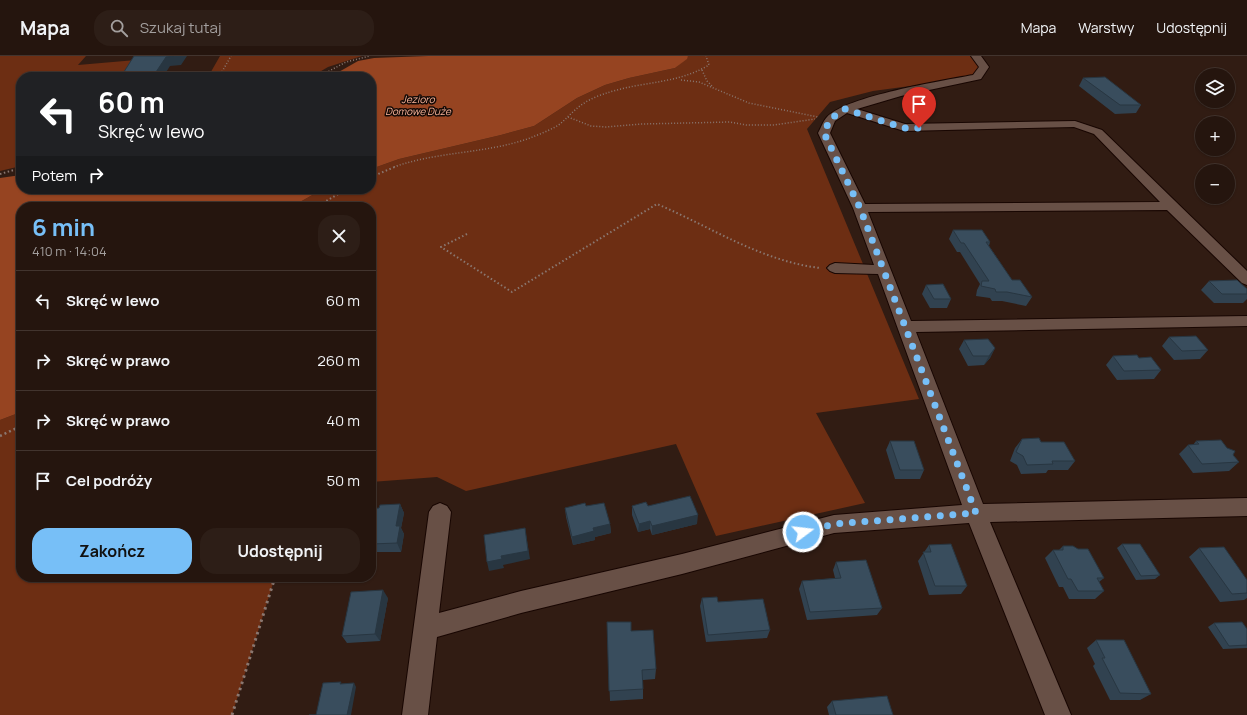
<!DOCTYPE html>
<html lang="pl">
<meta charset="utf-8">
<style>
body{margin:0;font-family:Manrope,sans-serif;background:#2d1e17;color:#f1f3f6;height:100vh;display:flex;flex-direction:column;font-size:15px;white-space:nowrap}
*{box-sizing:border-box;margin:0}
p{font-size:13px;color:#a39f9e}
.icon{flex:none;width:22px;height:22px;fill:none;stroke:currentColor;stroke-width:2;stroke-linecap:round;stroke-linejoin:round}
.map{position:relative;flex:1;overflow:hidden}
.side{position:absolute;left:16px;top:146px;width:360px;height:380px;display:flex;flex-direction:column;background:#25150e;border-radius:16px;box-shadow:0 1px 3px #0004,0 0 0 1px #42342e}
.side>*{flex:none}
.banner{position:absolute;left:16px;top:16px;width:360px;height:122px;border-radius:16px;box-shadow:0 1px 3px #0004,0 0 0 1px #42342e;background:#202124;color:#fff;overflow:hidden}
.buttons{position:absolute;left:1195px;top:12px;display:grid;gap:8px}
.buttons a{display:grid;place-items:center;width:40px;height:40px;border-radius:50%;background:#25150e;box-shadow:0 1px 3px #0004,0 0 0 1px #42342e;font-size:20px}
.pin{position:absolute;display:grid;place-items:center;width:34px;height:34px;color:#fff;margin:-41px -17px;border-radius:50% 50% 50% 0;rotate:-45deg;box-shadow:0 0 4px #0007}
.pin .icon{rotate:45deg}
.me{position:absolute;width:44px;margin:-22px;rotate:75deg;stroke-linejoin:round;filter:drop-shadow(0 0 3px #0008)}
.turn{display:flex;align-items:center;gap:14px;height:84px;padding:0 16px;font-size:18px}
.turn .icon{width:52px;height:52px;stroke-width:2.5}
.turn b{display:block;font-size:28px;line-height:34px}
.then{display:flex;align-items:center;height:38px;padding:0 16px;background:#0003;gap:8px;font-size:15px}
.round{display:grid;place-items:center;flex:none;width:42px;height:42px;border-radius:16px;background:#2d1e17}
.summary{display:flex;align-items:center;justify-content:space-between;height:68px;padding:0 16px}
h1{font-size:24px;font-weight:700;line-height:30px;color:#77bff7}
.button{display:flex;gap:8px;margin-top:auto;padding:8px 16px}
.button a{flex:1;height:46px;border-radius:16px;background:#77bff7;color:#111;font-size:16px;font-weight:700;line-height:46px;text-align:center}
.button a+a{background:#2d1e17;color:#f1f3f6}
ul{padding:0;list-style:none}
li{display:flex;align-items:center;gap:12px;height:60px;padding:0 16px;border-top:1px solid #42342e}
li div{flex:1}
li b{display:block;font-size:15px}
li em{font-style:normal}
header{display:flex;align-items:center;gap:24px;box-sizing:border-box;height:56px;padding:0 20px;background:#25150e;border-bottom:1px solid #42342e}
header strong{font-size:19px}
nav{display:flex;gap:22px;margin-inline-start:auto;font-size:14px}
.search{width:280px;height:36px;background:#2d1e17;display:flex;align-items:center;gap:10px;box-sizing:border-box;padding:0 14px;border-radius:16px;color:#a39f9e;font-size:15px}
.map>svg:first-child{display:block}
.green{fill:#6d2e13}
.water{fill:#964421}
.lines{fill:none;stroke-linecap:round;stroke-linejoin:round}
.street-casing{stroke:#180602;stroke-width:2}
.path-far3{stroke:#8a7770;stroke-width:1.5;stroke-dasharray:1 2;stroke-linecap:butt}
.path-far2{stroke:#8a7770;stroke-width:2;stroke-dasharray:1.5 2.5;stroke-linecap:butt}
.path-far1{stroke:#8a7770;stroke-width:2.5;stroke-dasharray:2 3;stroke-linecap:butt}
.path{stroke:#8a7770;stroke-width:3;stroke-dasharray:2.5 4;stroke-linecap:butt}
.street{fill:#685046;fill-rule:evenodd}
.wall{fill:#314250}
.shaded-wall{fill:#283641}
.building{fill:#394d5d;stroke:#283641}
.route{stroke:#77bff7;stroke-width:7;stroke-dasharray:0 12.6}
.labels{text-anchor:middle;stroke-width:3;stroke-linejoin:round;paint-order:stroke}
.far-water-label{font-size:10px;font-style:italic;fill:#fcb59a;stroke:#120906}
</style>
<header>
<strong>Mapa</strong>
<div class="search"><svg class="icon" aria-label="search" viewBox="0 0 24 24"><circle cx="10" cy="10" r="6"/><path d="M15 15l6 6"/></svg>Szukaj tutaj</div>
<nav><a>Mapa</a><a>Warstwy</a><a>Udostępnij</a></nav>
</header>
<div class="map">
<svg width="1247" height="659" viewBox="0 0 1247 659">
<rect width="100%" height="100%" fill="#311c13"/>
<path class="green" d="M0,0H86L78,9L136,4L123,21H21V110L0,115Z
M220,0H362L328,11L311,21H208Z
M688,0H976L981,5L977,21L873,35L830,46L807,73L919,343L816,357L865,447L716,480L676,388L466,435L437,421L371,426V151H291L323,133H371V113L399,103L501,79L534,70L577,42L605,29L629,22L675,12L686,3Z
M21,356V521H275L232,659H0V364Z"/>
<path class="water" d="M428,0H688L687,3L675,12L629,22L605,29L577,42L534,70L501,79L399,103L371,113V21H330L358,5L374,2Z
M21,119V133H323L291,151H21V356L0,364V122Z"/>
<g class="lines">
<defs>
<path id="street" d="M971,0H981L989,11L981,23L901,40L857,53L905,68L1075,65L1102,74L1247,215V229L1242,227L1167,154L868,156L911,265L1247,260V270L916,276L983,448L1247,442V460L990,466L1071,659H1045L969,467L834,477L682,518L521,557L437,581L428,659H402L429,456L433,450L440,447L447,450L451,456L439,557L521,535L682,498L834,459L962,449L878,218L835,217L830,215L827,212L830,209L835,207L874,209L853,152L818,77C821,72 823,65 827,61C847,40 941,25 973,19L979,11ZM847,57L904,75L1074,71L1094,78L1160,146L865,148L830,77L835,65Z"/>
</defs>
<use href="#street" class="street-casing"/>
<path class="path-far3" d="M702,14L707,25L712,30
M219,21L231,0
M318,21L346,6L370,0
M681,24L699,26L749,47L818,61
M568,61L591,70L606,71L642,68L730,66L746,69H774L815,63
M394,111C438,95 486,98 530,82C540,78 551,74 560,68C567,62 573,55 580,50C589,43 600,39 610,36C645,25 677,28 709,9L706,0"/>
<path class="path-far2" d="M0,118L21,112
M371,121L397,110
M316,151L347,133
M467,178L441,191L512,236L657,148C711,171 761,205 820,212"/>
<path class="path-far1" d="M0,380L21,370"/>
<path class="path" d="M232,659L275,521"/>
<use href="#street" class="street"/>
</g>
<path class="wall" d="M1083,22L1141,49L1136,57L1115,58L1079,30Z
M953,174L990,186L989,190L1012,224L1032,241L1026,250L1002,245H992L990,242L976,240L977,234L980,228L960,196H957L949,183Z
M1209,225L1247,233V243L1243,247H1214L1201,234Z
M926,229L951,243L947,252H930L922,238Z
M1169,281L1208,294L1200,303L1174,304L1162,290Z
M964,284L995,292L990,302L984,309L968,310L959,293Z
M1113,300L1139,302L1161,314L1154,323L1117,324L1106,309Z
M1022,383L1041,386L1075,405L1068,414H1048L1046,417L1021,418L1017,409L1010,405L1015,392Z
M890,385L924,414L920,423H895L886,394Z
M1196,385L1233,399L1239,406L1229,415L1193,417L1179,398L1188,389H1193Z
M400,448L404,457L401,472L404,478L401,496H375L371,489V453L379,452Z
M586,450L610,468L611,477L595,481V484L573,489L566,461L565,452Z
M632,450H648L697,468L652,479L650,473L638,476L632,459Z
M1122,488L1160,519L1155,523L1136,524L1117,492Z
M929,489L967,530L961,538L929,539L918,505Z
M1063,490L1104,522L1099,526L1104,535L1095,543H1069L1063,531H1059L1045,502L1053,494H1059Z
M1199,492L1247,524V542L1244,544L1220,546L1189,501Z
M836,506L882,552L877,559L807,564L799,533L802,525L835,522L833,514Z
M388,542L380,585L347,587L342,580Z
M702,542L718,546L770,574L767,582L706,586L700,550Z
M607,566L631,575L656,613L655,623L643,624V643L610,645Z
M1214,567L1247,573V592L1223,593L1208,571Z
M1096,584L1151,638L1140,644H1110L1093,610L1095,608L1087,592Z
M832,645L893,659H829L827,651Z"/>
<path class="shaded-wall" d="M174,0H187L181,9L170,10L163,21H123L122,19L166,1Z
M995,292L990,302L984,309L989,300Z
M400,448L404,457L401,472L404,478L401,496L397,487L396,470Z
M698,459L697,468L652,479V470Z
M650,465V473L638,476L639,468Z
M610,468L611,477L595,481V484L573,489L572,481L593,472Z
M525,472L530,503L503,509L504,512L489,515L487,506L501,500Z
M383,534L388,542L380,585L375,578Z
M354,627L356,631L351,659H347Z"/>
<path class="building" d="M134,0H174L166,1L156,16L122,19Z
M1105,21L1141,49H1120L1083,22Z
M953,174H982L990,186H986L1012,224H1020L1032,241L1007,236H996L995,233L981,230L982,225H989L964,187H961Z
M1237,224L1247,233V238H1222L1209,225Z
M943,228L951,243H934L926,229Z
M1196,280L1208,294L1182,295L1169,281Z
M988,283L995,292L989,300H973L964,284Z
M1137,299L1139,302L1151,301L1161,314L1124,315L1113,300Z
M1039,382L1041,386H1064L1075,405H1052L1053,408L1027,409L1023,400L1016,396L1022,383Z
M1221,384L1227,392L1235,395L1233,399L1239,406L1202,408L1188,389L1199,388L1196,385Z
M890,385H914L924,414H900Z
M690,440L698,459L652,470L650,465L639,468L632,450L646,446L648,450Z
M585,447L586,450L604,447L610,468L593,472L594,475L572,481L565,452Z
M400,448L396,470H400L397,487L371,488L373,480H371V453L379,452L380,449Z
M525,472L528,495L501,500L502,503L487,506L484,479Z
M951,488L967,530H935L923,496H931L929,489Z
M1122,488H1140L1160,519L1141,520Z
M1063,490H1073L1078,493H1088L1104,522H1097L1104,535H1078L1071,523H1068L1053,494H1063Z
M1224,491L1247,524V537L1232,538L1199,492Z
M866,504L882,552L810,556L802,525L841,522L836,506Z
M383,534L375,578L342,580L351,536Z
M717,541L718,546L763,543L770,574L708,579L702,542Z
M607,566H631V575L653,574L656,613L642,614L643,633L609,635Z
M1242,566L1247,573V589L1229,590L1214,567Z
M1096,584H1124L1151,638L1120,637L1102,602H1105Z
M341,626L340,628L354,627L347,659H309H316L323,627Z
M887,640L893,659H836L832,645Z"/>
<g class="lines">
<path class="route" d="M803,476L834,468L976,457L860,152L824,77L830,63L845,53L904,72H919"/>
</g>
<g class="labels">
<g class="far-water-label">
<text x="418" y="47">Jezioro<tspan x="418" dy="12">Domowe Duże</tspan></text>
</g>
</g>
</svg>
<div class="buttons">
<a><svg class="icon" aria-label="layers" viewBox="0 0 24 24"><path d="M12 4l9 5-9 5-9-5zM3 14l9 5 9-5"/></svg></a>
<a>+</a>
<a>−</a>
</div>
<div class="pin" style="left:919px;top:72px;background:#d93025"><svg class="icon" aria-label="arrive" viewBox="0 0 24 24"><path d="M6 21V4h12l-3 4 3 4H6"/></svg></div>
<svg class="me" style="left:803px;top:476px" viewBox="-20 -20 40 40"><circle r="17" fill="#77bff7" stroke="#fff" stroke-width="3"/><path d="M0-11L8 9 0 5-8 9z" fill="#fff"/></svg>
<div class="banner">
<div class="turn"><svg class="icon" aria-label="left" viewBox="0 0 24 24"><path d="M17 20v-9H6M10 6l-5 5 5 5"/></svg><div><b>60 m</b>Skręć w lewo</div></div>
<div class="then">Potem<svg class="icon" aria-label="right" viewBox="0 0 24 24"><path d="M7 20v-9h11M14 6l5 5-5 5"/></svg></div>
</div>
<section class="side">
<div class="summary"><div><h1>6 min</h1><p>410 m · 14:04</p></div><a class="round"><svg class="icon" aria-label="close" viewBox="0 0 24 24"><path d="M6 6l12 12M18 6L6 18"/></svg></a></div>
<ul>
<li><svg class="icon" aria-label="left" viewBox="0 0 24 24"><path d="M17 20v-9H6M10 6l-5 5 5 5"/></svg><div><b>Skręć w lewo</b></div><em>60 m</em></li>
<li><svg class="icon" aria-label="right" viewBox="0 0 24 24"><path d="M7 20v-9h11M14 6l5 5-5 5"/></svg><div><b>Skręć w prawo</b></div><em>260 m</em></li>
<li><svg class="icon" aria-label="right" viewBox="0 0 24 24"><path d="M7 20v-9h11M14 6l5 5-5 5"/></svg><div><b>Skręć w prawo</b></div><em>40 m</em></li>
<li><svg class="icon" aria-label="arrive" viewBox="0 0 24 24"><path d="M6 21V4h12l-3 4 3 4H6"/></svg><div><b>Cel podróży</b></div><em>50 m</em></li>
</ul>
<div class="button"><a>Zakończ</a><a>Udostępnij</a></div>
</section>
</div>
